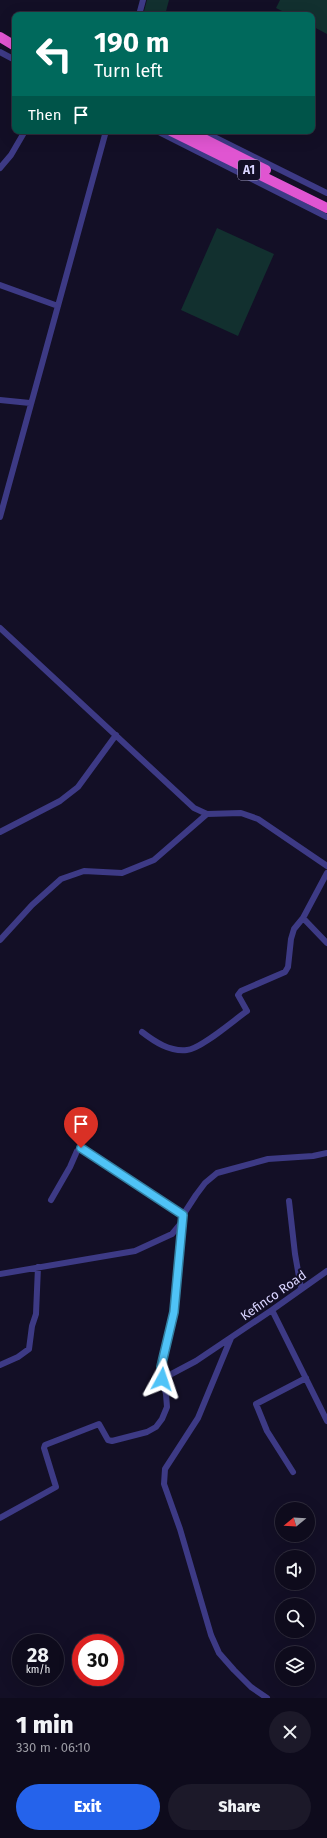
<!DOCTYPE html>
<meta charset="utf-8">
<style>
body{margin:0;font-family:"Fira Sans",sans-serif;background:#1c1929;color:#f1f3f6;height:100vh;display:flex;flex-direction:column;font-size:15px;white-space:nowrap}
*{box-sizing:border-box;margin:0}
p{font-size:13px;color:#9b9ba3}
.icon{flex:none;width:22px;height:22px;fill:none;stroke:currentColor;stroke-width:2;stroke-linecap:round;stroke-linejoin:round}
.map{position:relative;height:1698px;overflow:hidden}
.side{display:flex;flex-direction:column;background:#0e0b1c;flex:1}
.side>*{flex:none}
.banner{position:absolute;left:12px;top:12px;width:303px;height:122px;border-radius:8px;box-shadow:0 4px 16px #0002,0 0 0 1px #2e2b3b;background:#00695c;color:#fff;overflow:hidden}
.needle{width:26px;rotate:252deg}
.buttons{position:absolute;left:275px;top:1502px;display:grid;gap:8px}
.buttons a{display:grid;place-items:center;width:40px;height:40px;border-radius:50%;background:#0e0b1c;box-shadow:0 4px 16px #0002,0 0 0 1px #2e2b3b;font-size:20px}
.speed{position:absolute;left:12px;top:1634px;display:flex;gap:8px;font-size:20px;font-weight:700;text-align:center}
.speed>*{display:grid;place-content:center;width:52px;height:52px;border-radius:50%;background:#0e0b1c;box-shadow:0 4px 16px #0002,0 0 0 1px #2e2b3b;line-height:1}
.speed small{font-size:10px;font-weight:400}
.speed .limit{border:6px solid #d22;background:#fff;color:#111}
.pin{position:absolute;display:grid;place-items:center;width:34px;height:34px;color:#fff;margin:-41px -17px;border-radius:50% 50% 50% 0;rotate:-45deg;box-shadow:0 0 4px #0007}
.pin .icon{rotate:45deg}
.me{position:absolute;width:44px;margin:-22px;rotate:5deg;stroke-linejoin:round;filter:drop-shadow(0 0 3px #0008)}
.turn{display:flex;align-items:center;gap:14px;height:84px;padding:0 16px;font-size:18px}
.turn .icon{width:52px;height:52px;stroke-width:2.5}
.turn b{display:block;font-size:28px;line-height:34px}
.then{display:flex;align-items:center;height:38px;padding:0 16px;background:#0003;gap:8px;font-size:15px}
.round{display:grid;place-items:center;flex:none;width:42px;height:42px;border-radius:21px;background:#1c1929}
.overview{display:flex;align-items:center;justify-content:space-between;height:68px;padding:0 16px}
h1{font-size:24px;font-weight:800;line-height:30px}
.button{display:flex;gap:8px;margin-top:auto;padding:8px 16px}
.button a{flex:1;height:46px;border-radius:24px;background:#2563eb;color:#fff;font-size:16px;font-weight:800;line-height:46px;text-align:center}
.button a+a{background:#1c1929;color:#f1f3f6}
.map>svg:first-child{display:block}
.green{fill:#12302f}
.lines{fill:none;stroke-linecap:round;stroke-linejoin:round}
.minor{stroke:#3d3a85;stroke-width:6}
.trunk{stroke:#e055d1;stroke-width:10}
.route-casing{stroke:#337fa1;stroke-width:10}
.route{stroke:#4fc3f7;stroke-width:7}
.labels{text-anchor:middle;stroke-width:4;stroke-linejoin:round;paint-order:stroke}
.shield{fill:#130f26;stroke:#9e99be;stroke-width:1}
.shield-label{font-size:12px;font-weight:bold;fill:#d9d4ff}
.street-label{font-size:13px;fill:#d9d4ff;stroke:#130f26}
</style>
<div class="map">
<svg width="327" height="1698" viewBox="0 0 327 1698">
<rect width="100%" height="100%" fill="#130f26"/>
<path class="green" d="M147,0H169L165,15H143Z
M280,0H327V34L312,26V15H290L276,8Z
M217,228L274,254L238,336L181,310Z"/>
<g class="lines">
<path class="minor" d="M139,15L143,0
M0,52L15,60
M157,131L327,217
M202,131L327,193
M0,168L11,155L25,131
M0,285L58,306
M0,400L30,403
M0,517L106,131
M0,628L194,808L207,814L241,813L258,819L327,866
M0,832L60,801L78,787L116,735
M303,918L327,943
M0,940L32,905L61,879L84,871L122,873L154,860L207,814
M142,1032C155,1042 170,1052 187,1050C201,1049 234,1020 247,1011L238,995L241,991L285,972L288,967L291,939L294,929L303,918L327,873
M51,1200L70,1167L77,1151L82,1148L183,1215
M289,1201L295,1254L301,1288
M0,1274L135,1251L172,1234L182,1222L183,1215L196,1195L205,1183L217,1173L268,1159L313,1156L327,1153
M272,1310L327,1421
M231,1338L198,1418L165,1469L164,1484L180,1529L211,1635L219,1653L234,1670L251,1687L267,1698
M0,1365L18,1357L29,1349L32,1326L36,1314L38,1267
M162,1379L196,1361L272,1310L327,1271
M293,1472L267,1431L256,1404L306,1378
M0,1518L56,1487L44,1448L45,1445L99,1424L108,1440L112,1441L147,1432L156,1427L162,1419L167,1407L166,1394L162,1379L161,1367L174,1312L182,1222"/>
<path class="trunk" d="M0,37L15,46
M171,131L327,208
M188,131L266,170"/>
</g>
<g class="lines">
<defs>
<path id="route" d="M81,1148L183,1215L174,1312L161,1367L162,1379"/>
</defs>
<use href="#route" class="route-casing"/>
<use href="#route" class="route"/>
</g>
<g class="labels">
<rect class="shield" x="238" y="160" width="22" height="20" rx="3"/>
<g class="shield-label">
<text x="249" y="174">A1</text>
</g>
<g class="street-label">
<text transform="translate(273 1295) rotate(-35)" y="5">Kefinco Road</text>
</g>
</g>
</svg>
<div class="buttons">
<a><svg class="needle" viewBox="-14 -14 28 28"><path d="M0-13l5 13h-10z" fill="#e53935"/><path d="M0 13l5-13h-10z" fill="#9b9ba3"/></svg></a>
<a><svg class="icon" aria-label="sound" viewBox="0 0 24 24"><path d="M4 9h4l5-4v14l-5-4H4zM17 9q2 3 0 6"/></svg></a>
<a><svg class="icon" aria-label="search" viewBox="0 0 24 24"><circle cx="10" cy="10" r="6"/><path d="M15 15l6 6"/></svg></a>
<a><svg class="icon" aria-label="layers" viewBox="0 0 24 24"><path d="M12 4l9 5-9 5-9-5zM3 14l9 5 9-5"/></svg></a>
</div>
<div class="speed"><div>28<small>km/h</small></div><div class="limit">30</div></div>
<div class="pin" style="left:81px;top:1148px;background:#d93025"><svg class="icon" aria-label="arrive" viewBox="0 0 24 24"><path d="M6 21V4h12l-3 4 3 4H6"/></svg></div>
<svg class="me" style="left:162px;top:1379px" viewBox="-20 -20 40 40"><path d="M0-17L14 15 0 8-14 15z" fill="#4fc3f7" stroke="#fff" stroke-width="4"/></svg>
<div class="banner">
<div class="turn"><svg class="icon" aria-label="left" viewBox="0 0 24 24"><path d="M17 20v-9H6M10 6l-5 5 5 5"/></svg><div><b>190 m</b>Turn left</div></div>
<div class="then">Then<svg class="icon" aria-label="arrive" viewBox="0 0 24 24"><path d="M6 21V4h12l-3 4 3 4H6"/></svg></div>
</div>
</div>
<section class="side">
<div class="overview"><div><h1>1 min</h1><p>330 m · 06:10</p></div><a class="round"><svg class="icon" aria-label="close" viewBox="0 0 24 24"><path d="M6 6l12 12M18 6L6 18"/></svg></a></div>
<div class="button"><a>Exit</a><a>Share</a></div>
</section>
